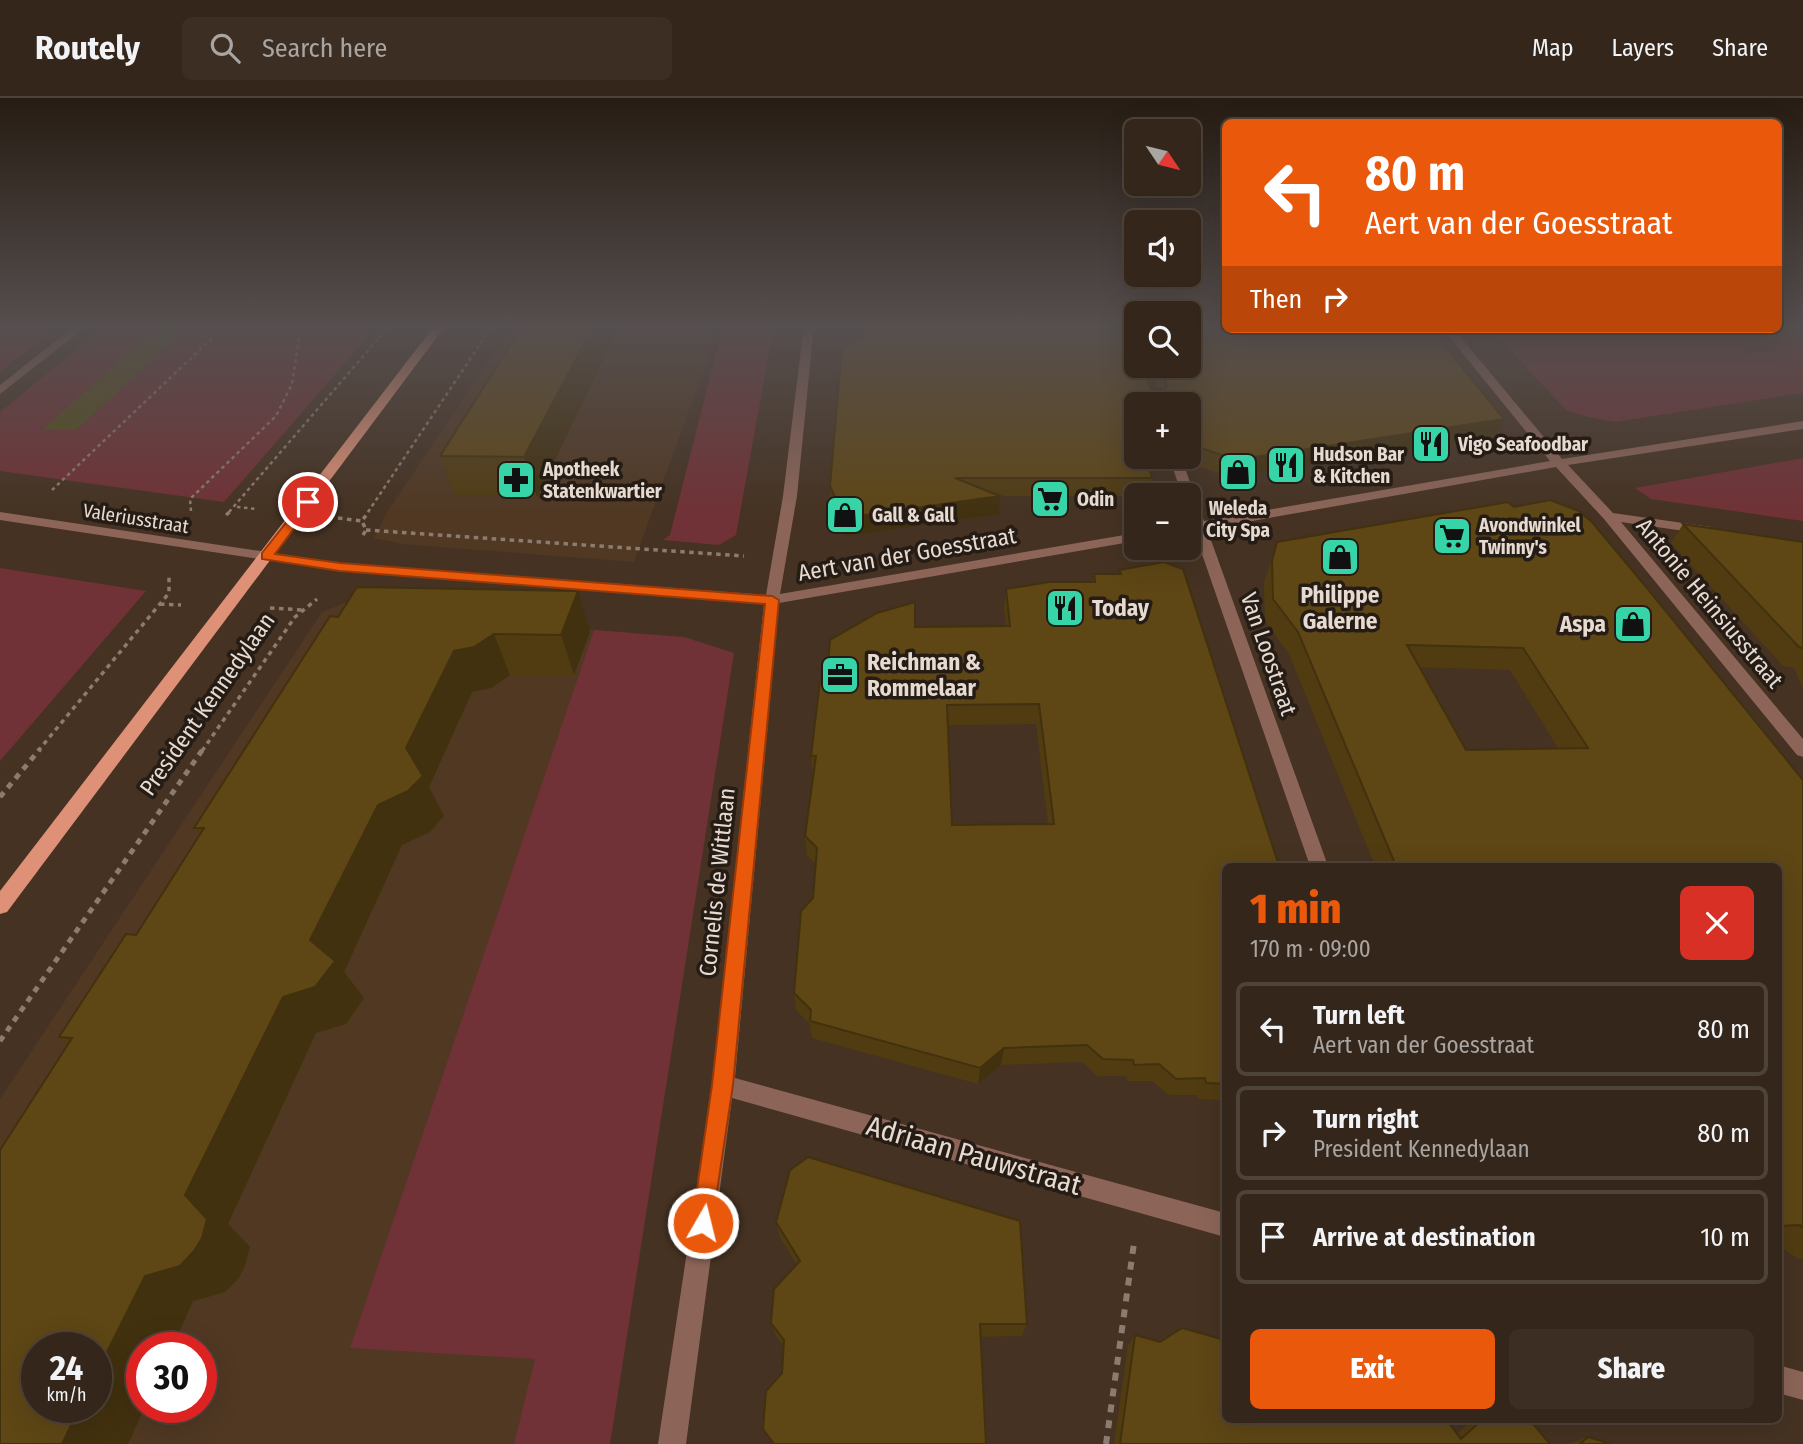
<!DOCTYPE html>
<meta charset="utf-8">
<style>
body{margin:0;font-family:"Fira Sans Condensed",sans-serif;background:#3c2e23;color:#f1f3f6;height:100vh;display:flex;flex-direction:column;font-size:26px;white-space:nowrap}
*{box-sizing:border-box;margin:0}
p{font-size:23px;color:#a9a5a2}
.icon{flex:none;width:38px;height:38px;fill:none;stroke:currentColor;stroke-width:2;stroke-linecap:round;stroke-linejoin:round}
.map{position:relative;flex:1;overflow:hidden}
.details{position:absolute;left:1222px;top:765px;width:560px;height:560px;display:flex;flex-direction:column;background:#34261a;border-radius:10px;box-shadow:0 7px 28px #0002,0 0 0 2px #4e4339}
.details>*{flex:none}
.guide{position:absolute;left:1222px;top:21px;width:560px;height:214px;border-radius:10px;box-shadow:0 7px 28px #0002,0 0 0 2px #4e4339;background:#ea580c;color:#fff;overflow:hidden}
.needle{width:46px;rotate:125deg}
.tools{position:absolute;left:1124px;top:21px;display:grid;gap:14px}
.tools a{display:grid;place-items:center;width:77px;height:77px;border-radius:10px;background:#34261a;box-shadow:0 7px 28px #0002,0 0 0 2px #4e4339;font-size:35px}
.speed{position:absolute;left:21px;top:1234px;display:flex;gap:14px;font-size:35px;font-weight:700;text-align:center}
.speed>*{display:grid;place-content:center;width:91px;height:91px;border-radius:50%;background:#34261a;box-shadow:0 7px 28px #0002,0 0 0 2px #4e4339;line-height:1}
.speed small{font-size:18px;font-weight:400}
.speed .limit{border:10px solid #d22;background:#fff;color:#111}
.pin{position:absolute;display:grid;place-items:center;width:60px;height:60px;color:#fff;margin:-30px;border:4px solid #fff;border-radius:50%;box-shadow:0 2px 7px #0007}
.me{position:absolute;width:77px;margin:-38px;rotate:8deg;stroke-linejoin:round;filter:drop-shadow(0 0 5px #0008)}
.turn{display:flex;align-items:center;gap:24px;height:147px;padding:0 28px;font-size:32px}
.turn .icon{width:91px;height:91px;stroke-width:2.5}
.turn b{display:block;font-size:49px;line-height:60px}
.then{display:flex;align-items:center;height:66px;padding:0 28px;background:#0003;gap:14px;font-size:26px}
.round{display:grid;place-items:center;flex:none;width:74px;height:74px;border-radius:10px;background:#3c2e23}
.head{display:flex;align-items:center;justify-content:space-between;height:119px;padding:0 28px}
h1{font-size:42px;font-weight:800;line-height:52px;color:#ea580c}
.cta{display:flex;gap:14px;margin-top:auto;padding:14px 28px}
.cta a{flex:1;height:80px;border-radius:10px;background:#ea580c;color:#fff;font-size:28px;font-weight:800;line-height:80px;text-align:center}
.cta a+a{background:#3c2e23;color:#f1f3f6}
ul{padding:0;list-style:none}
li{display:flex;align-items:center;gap:21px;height:94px;margin:0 14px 10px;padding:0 14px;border:4px solid #4e4339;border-radius:10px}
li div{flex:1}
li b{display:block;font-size:26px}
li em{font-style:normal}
header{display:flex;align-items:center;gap:42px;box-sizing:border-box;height:98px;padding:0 35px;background:#34261a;border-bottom:2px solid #4e4339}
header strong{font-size:33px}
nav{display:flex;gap:38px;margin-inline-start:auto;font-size:24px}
.search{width:490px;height:63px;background:#3c2e23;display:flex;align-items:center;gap:18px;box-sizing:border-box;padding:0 24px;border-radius:10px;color:#a9a5a2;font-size:26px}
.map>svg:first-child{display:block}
.built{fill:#503823;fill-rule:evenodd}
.green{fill:#703236}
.water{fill:#534e1a}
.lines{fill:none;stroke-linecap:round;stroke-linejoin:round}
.path-far3{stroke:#8c7c6f;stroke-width:2.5;stroke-dasharray:3.5 3.5;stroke-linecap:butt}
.path-far2{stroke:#8c7c6f;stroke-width:3.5;stroke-dasharray:4.5 4.5;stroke-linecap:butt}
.path-far1{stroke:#8c7c6f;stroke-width:5;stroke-dasharray:6 6;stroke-linecap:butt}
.path{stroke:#8c7c6f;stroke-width:6;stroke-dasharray:8 8;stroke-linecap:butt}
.minor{fill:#8c6558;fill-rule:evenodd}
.major{fill:#df9177;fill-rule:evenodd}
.wall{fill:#513c12;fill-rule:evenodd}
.shaded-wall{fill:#42310f}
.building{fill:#5e4615;stroke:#42310f;stroke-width:2;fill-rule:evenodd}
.route{fill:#ea580c;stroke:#983908;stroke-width:2}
.labels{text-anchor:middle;stroke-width:7;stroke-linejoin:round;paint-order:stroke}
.far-poi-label{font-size:19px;font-weight:bold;fill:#e7dbd1;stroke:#251c15;text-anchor:start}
.far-street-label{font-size:19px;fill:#e7dbd1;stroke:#251c15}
.street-label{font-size:23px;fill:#e7dbd1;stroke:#251c15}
.poi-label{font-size:23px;font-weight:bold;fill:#e7dbd1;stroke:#251c15;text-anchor:start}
.near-street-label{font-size:28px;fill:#e7dbd1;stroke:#251c15}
</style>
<header>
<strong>Routely</strong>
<div class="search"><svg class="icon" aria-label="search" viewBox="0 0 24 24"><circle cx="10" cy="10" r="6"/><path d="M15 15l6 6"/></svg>Search here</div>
<nav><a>Map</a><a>Layers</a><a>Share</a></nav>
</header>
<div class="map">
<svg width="1803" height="1346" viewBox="0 0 1803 1346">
<rect width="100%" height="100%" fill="#453222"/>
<path class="built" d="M513,227H720L634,464L402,446L374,440L387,414Z
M372,494L594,532L351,1249L536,1261L514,1346H0V1001L322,514ZM37,1250H96V1309H37ZM142,1250H201V1309H142Z"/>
<path class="green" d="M0,227H60L0,274Z
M107,227H378L224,404L0,373V314Z
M723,227H774L736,437L719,447L663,442L670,437Z
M1778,227H1803V295L1615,324L1588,319L1566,312L1491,231H1778Z
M1803,360V423L1651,401L1635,390Z
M0,470L146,493L0,663Z
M594,532L684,539L734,555L610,1346H514L535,1261L350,1250Z"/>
<path class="water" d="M160,227H191L76,332L43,331Z"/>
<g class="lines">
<path class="path-far3" d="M52,392L226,227
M237,409L257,411
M191,413L190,401L276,318L292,286L301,227
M229,414L390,227
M368,414L493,227"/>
<path class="path-far2" d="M226,417L231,413
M338,420L362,423
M366,432L744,458
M363,437L366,432L362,423L369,413
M160,506L181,507
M270,510L303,512
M38,653L169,495V477
M202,653L295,519L317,501"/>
<path class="path-far1" d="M0,699L40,651
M0,943L203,651"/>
<path class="path" d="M1106,1346L1134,1145"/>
<path class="minor" d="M76,227H88L0,296V287Z
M804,227H814L797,398L780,496L1136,435V443L779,505L735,980L1225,1115V1139L732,1000L686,1346H658L712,987L764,506L340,473L0,422V414L340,465L766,497L783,398Z
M1443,231H1454L1562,361L1803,323V331L1568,367L1613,415L1711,429L1713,432L1706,436L1621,424L1803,641V659L1797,657L1604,421L1556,369L1207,431L1328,768H1310L1194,433L1188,434V426L1192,425L1188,416V397H1182L1169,359H1181L1204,423L1550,363Z
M1778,1267L1803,1274V1302L1778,1295Z"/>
<path class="major" d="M435,227H446L7,814L0,816V793Z"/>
</g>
<path class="wall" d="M523,227H620L537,399L455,397L440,358Z
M1136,268L1151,291H1158L1150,268H1188L1496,338L1231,379L1185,364L1182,359H1188V306H1136V359L1152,380L1149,397H1136V398H999H1000L999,416L845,438L831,406L830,388Z
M1148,359H1171L1169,368L1160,375Z
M1508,404L1803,682V1161H1799L1778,1148V768H1375L1289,556L1265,523L1264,485L1277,444ZM1420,569L1510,572L1558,650L1466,652Z
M1683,426L1803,444V590L1794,570L1783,568L1671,445Z
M1119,472L1225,768V1003L1224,1002L1198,1001L1197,997H1169L1152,983H1128L1126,978H1097L1082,964L1001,967L978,986L812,940L810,926L796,912L794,895L813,800L816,766L807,757L805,738L813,677L811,658L915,529L1006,528L1004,511L1006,491L1092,484L1094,476H1118ZM1036,626L1048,726L952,727L948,627Z
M330,518L590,534L574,577H510L491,590L472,594L429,689L444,718L430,734L402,747L344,874L364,900L346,926L316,935L228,1126L250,1149L245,1167L239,1180L225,1194L193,1203L142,1309H145L128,1346L68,946L59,939L136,837L200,737L194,730Z
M776,1124L1027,1226L1022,1238L981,1239L986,1346H773L763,1331L782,1275L784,1248L776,1238L771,1225L797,1167L780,1139Z
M1135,1237L1225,1321L1457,1336L1473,1321H1529L1550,1346H1114L1128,1247Z
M1588,1339L1611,1346H1567Z"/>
<path class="shaded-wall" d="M594,227H620L537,399L524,359Z
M1504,321L1496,338L1231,379L1235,362Z
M1163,359H1171L1169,368L1160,375Z
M1000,398L999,416L845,438L844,420Z
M578,493L590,534L574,577L561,537Z
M494,536L510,577L491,590L472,594L429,689L444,718L430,734L402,747L344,874L364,900L346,926L316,935L228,1126L250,1149L245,1167L239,1180L225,1194L193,1203L172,1250H142V1309H145L128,1346H62L80,1309H96V1276L454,553Z
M1004,950L1001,967L978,986L980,970Z"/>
<path class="building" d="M523,227H594L524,359L440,358Z
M863,227H1128L1131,237L1136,240V268H1142L1151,291H1165L1167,288L1159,268H1188V227H1225V231H1431L1504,321L1235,362L1190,346L1188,344V306H1136V320L1130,313L1136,329V359H1145L1152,380H955L1000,398L844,420L830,388L842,249L863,240Z
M1550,402L1579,413L1592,424L1647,490L1803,682V1130L1800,1127L1778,1128V768H1396L1298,534L1273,501L1272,463L1277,444L1508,404L1514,409ZM1407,547L1523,550L1588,650L1466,652Z
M1683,426L1803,444V550L1799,549Z
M1164,464L1183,471L1279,768H1225V986L1206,985L1205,980L1176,981L1159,966L1134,967L1133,962L1103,961L1087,947L1004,950L980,970L810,923L811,912L794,895L801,813L813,800L817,750L805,738L816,658H811L820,583L827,578L830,542L877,515L915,504V529L1010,528L1006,491L1049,484H1095L1094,476H1121L1119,472ZM1039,606L1054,726L952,727L947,607Z
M357,489L578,493L561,537L494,536L474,549L454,553L406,650L423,678L408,693L378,707L310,842L335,863L315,889L283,899L185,1097L207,1121L202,1140L194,1153L180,1168L145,1178L96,1276V1250H37V1309H80L62,1346H0V1052L72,940L59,939L126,836L136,837L204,730H194L330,518L338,519Z
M808,1059L1020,1123L1027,1226H980L986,1346H774L763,1331L766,1293L782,1275L784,1242L771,1225L774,1191L800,1163L776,1124L790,1072Z
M1182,1230L1225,1242V1321H1446L1461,1341L1483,1321H1529L1550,1346H1120L1135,1237L1160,1244Z
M1588,1339L1611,1346H1580Z"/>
<linearGradient id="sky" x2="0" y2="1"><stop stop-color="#261c13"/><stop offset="0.55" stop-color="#564f4f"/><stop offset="1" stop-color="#564f4f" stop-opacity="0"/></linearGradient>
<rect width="1803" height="416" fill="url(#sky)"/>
<path class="route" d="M308,401L314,404L275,456L340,465L772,498L779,502L733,987L711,1133L703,1136L695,1133L692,1125L712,987L765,506L340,473L262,461V455L304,402Z"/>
<defs>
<symbol id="restaurant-square" viewBox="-11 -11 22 22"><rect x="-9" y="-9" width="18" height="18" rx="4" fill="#36d4a7" stroke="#251c15"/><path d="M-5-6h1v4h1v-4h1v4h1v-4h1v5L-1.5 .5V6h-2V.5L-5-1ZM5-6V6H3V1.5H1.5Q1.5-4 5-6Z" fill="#111"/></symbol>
<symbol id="shop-square" viewBox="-11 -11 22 22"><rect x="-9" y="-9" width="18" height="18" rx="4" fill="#36d4a7" stroke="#251c15"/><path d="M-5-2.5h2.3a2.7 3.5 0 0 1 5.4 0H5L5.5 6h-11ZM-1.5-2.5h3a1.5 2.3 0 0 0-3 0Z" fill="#111"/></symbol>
<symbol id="pharmacy-square" viewBox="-11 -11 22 22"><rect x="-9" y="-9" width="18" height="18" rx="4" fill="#36d4a7" stroke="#251c15"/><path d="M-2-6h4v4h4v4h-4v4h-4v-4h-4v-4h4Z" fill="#111"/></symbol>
<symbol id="supermarket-square" viewBox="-11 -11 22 22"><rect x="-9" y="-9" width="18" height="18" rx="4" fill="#36d4a7" stroke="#251c15"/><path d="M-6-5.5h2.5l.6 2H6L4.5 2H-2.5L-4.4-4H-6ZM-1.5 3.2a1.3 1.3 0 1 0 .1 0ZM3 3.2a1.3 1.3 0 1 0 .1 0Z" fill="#111"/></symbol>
<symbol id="office-square" viewBox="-11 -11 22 22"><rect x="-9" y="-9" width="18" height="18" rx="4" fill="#36d4a7" stroke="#251c15"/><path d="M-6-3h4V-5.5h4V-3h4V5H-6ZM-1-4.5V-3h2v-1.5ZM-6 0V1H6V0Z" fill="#111"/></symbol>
</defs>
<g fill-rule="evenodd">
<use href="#restaurant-square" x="1409" y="324" width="44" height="44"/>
<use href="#restaurant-square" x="1264" y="345" width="44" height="44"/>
<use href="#shop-square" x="1216" y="352" width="44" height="44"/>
<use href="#pharmacy-square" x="494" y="360" width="44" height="44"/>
<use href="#supermarket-square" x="1028" y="379" width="44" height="44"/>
<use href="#shop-square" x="823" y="395" width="44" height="44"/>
<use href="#supermarket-square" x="1430" y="416" width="44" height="44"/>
<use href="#shop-square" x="1318" y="437" width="44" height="44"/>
<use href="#restaurant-square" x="1043" y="488" width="44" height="44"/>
<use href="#shop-square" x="1611" y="504" width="44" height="44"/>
<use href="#office-square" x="818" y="555" width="44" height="44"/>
</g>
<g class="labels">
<g class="far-poi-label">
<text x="1458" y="353">Vigo Seafoodbar</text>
<text x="1313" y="363">Hudson Bar<tspan x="1313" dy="22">&amp; Kitchen</tspan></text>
<text x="543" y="378">Apotheek<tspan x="543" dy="22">Statenkwartier</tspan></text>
<text x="1077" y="408">Odin</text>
<text x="1238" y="417" text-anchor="middle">Weleda<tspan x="1238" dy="22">City Spa</tspan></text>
<text x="872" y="424">Gall &amp; Gall</text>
<text x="1479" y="434">Avondwinkel<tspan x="1479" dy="22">Twinny's</tspan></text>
</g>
<g class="far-street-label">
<text transform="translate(136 420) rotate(9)" y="7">Valeriusstraat</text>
</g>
<g class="street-label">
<text transform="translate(907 456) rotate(-10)" y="8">Aert van der Goesstraat</text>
<text transform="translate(1710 505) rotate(50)" y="8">Antonie Heinsiusstraat</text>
<text transform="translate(1269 556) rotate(71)" y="8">Van Loostraat</text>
<text transform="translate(207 606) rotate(-55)" y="8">President Kennedylaan</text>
<text transform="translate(717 784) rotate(-84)" y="8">Cornelis de Wittlaan</text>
</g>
<g class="poi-label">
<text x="1340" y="505" text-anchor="middle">Philippe<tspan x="1340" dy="26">Galerne</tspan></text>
<text x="1092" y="518">Today</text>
<text x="1606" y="534" text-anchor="end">Aspa</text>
<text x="867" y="572">Reichman &amp;<tspan x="867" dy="26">Rommelaar</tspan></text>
</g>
<g class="near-street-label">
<text transform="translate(974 1057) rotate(16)" y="10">Adriaan Pauwstraat</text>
</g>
</g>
</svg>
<div class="tools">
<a><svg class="needle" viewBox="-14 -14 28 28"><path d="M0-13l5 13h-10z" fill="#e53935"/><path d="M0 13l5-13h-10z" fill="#a9a5a2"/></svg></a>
<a><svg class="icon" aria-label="sound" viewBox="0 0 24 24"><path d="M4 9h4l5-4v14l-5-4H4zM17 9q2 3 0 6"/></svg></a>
<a><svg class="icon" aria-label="search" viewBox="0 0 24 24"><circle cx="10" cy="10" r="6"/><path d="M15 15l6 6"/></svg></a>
<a>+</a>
<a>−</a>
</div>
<div class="speed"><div>24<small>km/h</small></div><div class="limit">30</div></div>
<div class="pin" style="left:308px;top:404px;background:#d93025"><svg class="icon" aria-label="arrive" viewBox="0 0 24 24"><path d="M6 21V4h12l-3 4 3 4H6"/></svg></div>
<svg class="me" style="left:703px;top:1125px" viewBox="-20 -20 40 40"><circle r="17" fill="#ea580c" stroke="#fff" stroke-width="3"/><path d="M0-11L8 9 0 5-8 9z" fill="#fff"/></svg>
<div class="guide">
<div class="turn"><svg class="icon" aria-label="left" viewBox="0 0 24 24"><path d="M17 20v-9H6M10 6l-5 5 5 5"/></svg><div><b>80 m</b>Aert van der Goesstraat</div></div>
<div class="then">Then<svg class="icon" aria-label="right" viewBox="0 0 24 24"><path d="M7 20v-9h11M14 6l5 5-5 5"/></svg></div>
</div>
<section class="details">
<div class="head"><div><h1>1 min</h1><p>170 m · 09:00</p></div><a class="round" style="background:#d93025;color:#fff"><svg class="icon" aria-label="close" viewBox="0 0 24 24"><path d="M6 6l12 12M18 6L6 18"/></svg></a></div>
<ul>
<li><svg class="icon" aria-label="left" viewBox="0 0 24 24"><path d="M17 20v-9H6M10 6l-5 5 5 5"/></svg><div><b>Turn left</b><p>Aert van der Goesstraat</p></div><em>80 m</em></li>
<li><svg class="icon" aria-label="right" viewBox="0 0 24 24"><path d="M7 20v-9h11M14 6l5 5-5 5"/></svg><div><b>Turn right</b><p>President Kennedylaan</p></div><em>80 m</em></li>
<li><svg class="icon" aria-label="arrive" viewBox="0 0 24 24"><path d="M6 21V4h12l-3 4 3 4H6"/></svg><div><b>Arrive at destination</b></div><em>10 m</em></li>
</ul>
<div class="cta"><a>Exit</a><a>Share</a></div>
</section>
</div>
